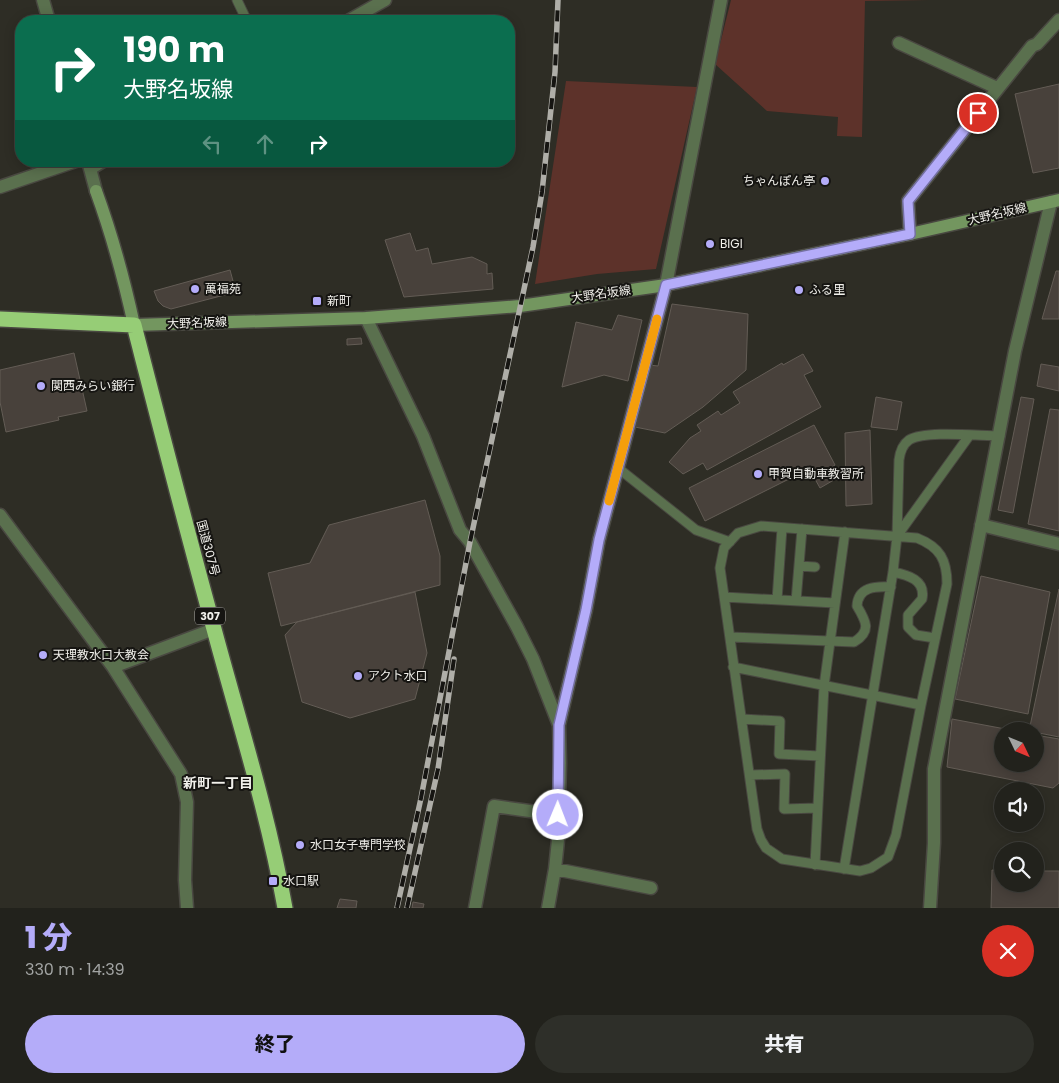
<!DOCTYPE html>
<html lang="ja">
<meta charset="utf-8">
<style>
body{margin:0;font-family:Poppins,"Noto Sans JP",sans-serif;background:#2e2f29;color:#f1f3f6;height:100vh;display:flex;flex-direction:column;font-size:19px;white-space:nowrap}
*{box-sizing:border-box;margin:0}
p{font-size:16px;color:#a2a4a3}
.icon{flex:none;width:28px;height:28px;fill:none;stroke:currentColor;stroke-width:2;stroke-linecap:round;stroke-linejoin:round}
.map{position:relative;height:908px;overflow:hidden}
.side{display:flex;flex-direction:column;background:#22221c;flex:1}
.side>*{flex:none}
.top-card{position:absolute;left:15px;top:15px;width:500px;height:152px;border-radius:20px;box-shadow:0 2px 12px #0003,0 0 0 1px #3f3f3b;background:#0b6e4f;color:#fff;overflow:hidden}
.needle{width:32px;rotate:133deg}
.controls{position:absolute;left:994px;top:722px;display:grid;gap:10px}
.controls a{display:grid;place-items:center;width:50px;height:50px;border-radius:50%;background:#22221c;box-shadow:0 2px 12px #0003,0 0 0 1px #3f3f3b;font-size:25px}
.pin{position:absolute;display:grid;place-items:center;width:42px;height:42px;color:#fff;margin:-21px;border:2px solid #fff;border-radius:50%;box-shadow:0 1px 5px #0007}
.me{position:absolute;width:55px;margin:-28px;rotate:1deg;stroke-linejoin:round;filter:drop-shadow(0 0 4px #0008)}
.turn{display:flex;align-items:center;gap:18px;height:105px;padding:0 25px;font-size:22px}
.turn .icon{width:65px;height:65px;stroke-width:2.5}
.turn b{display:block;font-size:35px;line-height:42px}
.lanes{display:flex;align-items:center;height:48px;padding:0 25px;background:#0003;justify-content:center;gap:25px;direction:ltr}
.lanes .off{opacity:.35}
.round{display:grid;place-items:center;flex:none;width:52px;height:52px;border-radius:26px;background:#2e2f29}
.headline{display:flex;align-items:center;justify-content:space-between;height:85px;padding:0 25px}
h1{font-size:30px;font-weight:800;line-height:38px;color:#b4acf9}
.cta{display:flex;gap:10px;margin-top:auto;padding:10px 25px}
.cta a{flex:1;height:58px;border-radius:30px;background:#b4acf9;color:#111;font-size:20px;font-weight:800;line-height:58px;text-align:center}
.cta a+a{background:#2e2f29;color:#f1f3f6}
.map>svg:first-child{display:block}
.green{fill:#5d322a}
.building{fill:#48413b;stroke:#635c55}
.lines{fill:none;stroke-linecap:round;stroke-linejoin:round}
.lane-casing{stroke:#494841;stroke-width:11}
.street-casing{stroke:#494841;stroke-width:15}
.secondary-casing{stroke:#494841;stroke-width:15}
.highway-casing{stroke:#494841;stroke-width:18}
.lane{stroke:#5a704e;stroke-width:9}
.street{stroke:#5a704e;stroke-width:12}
.secondary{stroke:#73965f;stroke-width:12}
.highway{stroke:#96cd76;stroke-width:15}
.rail-casing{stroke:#afaea8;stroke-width:5.5}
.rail{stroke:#161512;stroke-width:4;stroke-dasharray:11;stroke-linecap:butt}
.route-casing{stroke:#7570a2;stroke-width:12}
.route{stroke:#b4acf9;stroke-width:9}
.slow{stroke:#f59e0b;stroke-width:9}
.poi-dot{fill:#b4acf9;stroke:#161512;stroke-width:2}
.labels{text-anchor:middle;stroke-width:4;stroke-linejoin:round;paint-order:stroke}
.shield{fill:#161512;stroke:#afaeaa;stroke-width:1}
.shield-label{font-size:11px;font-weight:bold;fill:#f1f0eb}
.poi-label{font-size:12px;fill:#f1f0eb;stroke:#161512;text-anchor:start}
.street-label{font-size:12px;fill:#f1f0eb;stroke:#161512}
.neighbourhood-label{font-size:14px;font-weight:bold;fill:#f1f0eb;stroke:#161512}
</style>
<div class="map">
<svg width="1059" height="908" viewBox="0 0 1059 908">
<rect width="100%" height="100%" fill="#2e2d25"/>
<path class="green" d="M731,0H929L865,1L862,137L837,136L838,117L767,111L715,64Z
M566,81L697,87L656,269L597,274L535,284Z"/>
<path class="building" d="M1059,84V168L1033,173L1015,94Z
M410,233L416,251L428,248L432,264L472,257L487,264V274L492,273L493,289L404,297L385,240Z
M230,270L236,292L171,309L163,306L158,301L154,291Z
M1056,271H1059V319H1042Z
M672,304L748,314L746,370L703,407L665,433L635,427L649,365L658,366Z
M618,315L642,320L628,381L604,375L562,387L576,322L612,330Z
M361,338L362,344L347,345V339Z
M74,353L87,411L58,417L59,420L6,432L0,402V370Z
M803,354L813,371L804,375L821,407L707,470L703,463L683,474L669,462L690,438L701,431L697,425L718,411L721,415L740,403L733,392L782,363L783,365Z
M1041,364L1059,367V391L1037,386Z
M876,397L902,402L897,430L871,427Z
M1021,397L1034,399L1013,513L998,510Z
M1050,409L1059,410V531L1028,524Z
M814,425L835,465L814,478L809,469L705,521L689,488Z
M870,430L872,504L846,506L845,433Z
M835,469L839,477L820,488L815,479Z
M425,500L440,556V585L281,626L268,573L310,563L329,525Z
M981,576L1050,592L1028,714L955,699Z
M1059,589V737L1029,731Z
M415,592L427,653L415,699L350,718L302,702L285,635L297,622Z
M952,719L1016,731H1002V764H1035V735L1059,739V783L1053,788L947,767Z
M992,870L1002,871V884H1035V871H1059V908H991Z
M340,899L357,901L356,908H337Z
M413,902L424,904L423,908H412Z"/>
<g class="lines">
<defs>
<path id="lane" d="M237,0L247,21
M618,468L696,530L730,542
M761,526L917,538C940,547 947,560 947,584L921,705L896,835L888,857L871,868L860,871L782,859L766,848L761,840L757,829L720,568L724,548L738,533Z
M897,536L969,436
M799,566L815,567
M893,572C908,575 926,580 922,599L908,615V627L916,635L935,638
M724,597L835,603
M777,600L782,528
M796,601L802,529
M730,637L854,642C872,631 866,621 857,606C858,587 875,586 891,587
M733,667L921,705
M742,719L780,721L779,754L820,756
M750,775L785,774L784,809L817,808
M815,865L824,686L845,532
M844,869L893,572L897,536L899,460C900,452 902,445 909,440C926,430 979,436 1000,436"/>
<path id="street" d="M43,0L49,21
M348,21L385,0
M899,43L997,88
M88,161L96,191
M90,169L103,161
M0,187L76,161
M910,234L908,201L1032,46L1037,44L1059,20
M366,318L423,436L460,530L470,542L517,627L533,659L559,725
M0,515L113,667L181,774L187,802L185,880L187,908
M981,525L1059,544
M113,667L214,629
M555,869L651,888
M475,908L494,806L558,815
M548,908L555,869L558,840L560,763L559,725L586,610L599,540L666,285L721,0
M930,908L934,843V769L1015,351L1051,202"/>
<path id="secondary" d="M96,191C112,235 124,279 134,325L366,318L520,306L666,285L910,234L1059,200"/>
<path id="highway" d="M0,319L134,325C160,426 186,528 214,629C239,722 268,813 285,908"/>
</defs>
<use href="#lane" class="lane-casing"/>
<use href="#street" class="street-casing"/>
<use href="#secondary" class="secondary-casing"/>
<use href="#highway" class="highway-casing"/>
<use href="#lane" class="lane"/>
<use href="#street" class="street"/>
<use href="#secondary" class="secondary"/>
<use href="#highway" class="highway"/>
<defs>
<path id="rail" d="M397,908L421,798L470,542L533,247L542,192L555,72L558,0
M407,908L438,769L454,659"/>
</defs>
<use href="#rail" class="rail-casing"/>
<use href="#rail" class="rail"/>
</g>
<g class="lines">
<defs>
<path id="route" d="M558,815L559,725L586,610L599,540L666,285L910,234L908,201L978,113"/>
</defs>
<use href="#route" class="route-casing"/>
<use href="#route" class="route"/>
<path class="slow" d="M609,501L657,319"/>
</g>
<g class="poi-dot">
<circle cx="825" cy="181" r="5"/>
<circle cx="710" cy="244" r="5"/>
<circle cx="195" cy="289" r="5"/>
<circle cx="799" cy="290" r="5"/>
<rect x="312" y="296" width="10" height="10" rx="2.5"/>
<circle cx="41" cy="386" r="5"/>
<circle cx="758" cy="474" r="5"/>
<circle cx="43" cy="655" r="5"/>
<circle cx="358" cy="676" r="5"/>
<circle cx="300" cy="845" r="5"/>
<rect x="268" y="876" width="10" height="10" rx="2.5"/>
</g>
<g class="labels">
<rect class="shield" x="195" y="607.5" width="30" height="17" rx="4"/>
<g class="shield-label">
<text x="210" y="620">307</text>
</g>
<g class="poi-label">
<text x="815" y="185" text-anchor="end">ちゃんぽん亭</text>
<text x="720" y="248">BIGI</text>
<text x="205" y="293">萬福苑</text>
<text x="809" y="294">ふる里</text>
<text x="327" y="305">新町</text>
<text x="51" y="390">関西みらい銀行</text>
<text x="768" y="478">甲賀自動車教習所</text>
<text x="53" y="659">天理教水口大教会</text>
<text x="368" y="680">アクト水口</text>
<text x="310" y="849">水口女子専門学校</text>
<text x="283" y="885">水口駅</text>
</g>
<g class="street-label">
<text transform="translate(997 214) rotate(-13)" y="4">大野名坂線</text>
<text transform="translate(601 294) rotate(-8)" y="4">大野名坂線</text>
<text transform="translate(197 323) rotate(-2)" y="4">大野名坂線</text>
<text transform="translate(208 548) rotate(75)" y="4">国道307号</text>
</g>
<g class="neighbourhood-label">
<text x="218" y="788">新町一丁目</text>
</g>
</g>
</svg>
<div class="controls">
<a><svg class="needle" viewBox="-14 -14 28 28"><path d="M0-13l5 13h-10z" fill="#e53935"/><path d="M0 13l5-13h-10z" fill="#a2a4a3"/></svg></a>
<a><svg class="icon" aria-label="sound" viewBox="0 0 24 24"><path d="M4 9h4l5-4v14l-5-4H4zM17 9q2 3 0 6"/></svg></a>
<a><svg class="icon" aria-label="search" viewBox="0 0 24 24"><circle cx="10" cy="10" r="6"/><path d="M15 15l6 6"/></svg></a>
</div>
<div class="pin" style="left:978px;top:113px;background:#d93025"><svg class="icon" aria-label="arrive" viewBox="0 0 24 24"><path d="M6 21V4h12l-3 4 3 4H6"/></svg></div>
<svg class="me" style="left:558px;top:815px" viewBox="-20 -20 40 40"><circle r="17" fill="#b4acf9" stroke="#fff" stroke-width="3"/><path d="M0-11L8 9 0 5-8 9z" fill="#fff"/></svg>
<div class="top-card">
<div class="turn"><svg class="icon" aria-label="right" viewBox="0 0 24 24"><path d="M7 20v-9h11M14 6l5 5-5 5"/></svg><div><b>190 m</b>大野名坂線</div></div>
<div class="lanes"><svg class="icon off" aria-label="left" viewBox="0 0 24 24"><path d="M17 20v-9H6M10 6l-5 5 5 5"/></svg><svg class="icon off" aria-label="ahead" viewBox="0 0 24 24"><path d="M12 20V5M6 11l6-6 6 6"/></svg><svg class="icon" aria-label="right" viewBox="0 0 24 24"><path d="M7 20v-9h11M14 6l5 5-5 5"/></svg></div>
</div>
</div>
<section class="side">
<div class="headline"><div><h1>1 分</h1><p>330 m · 14:39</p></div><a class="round" style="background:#d93025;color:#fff"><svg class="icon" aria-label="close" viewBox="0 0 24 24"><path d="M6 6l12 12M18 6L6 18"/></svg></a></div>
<div class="cta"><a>終了</a><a>共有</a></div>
</section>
